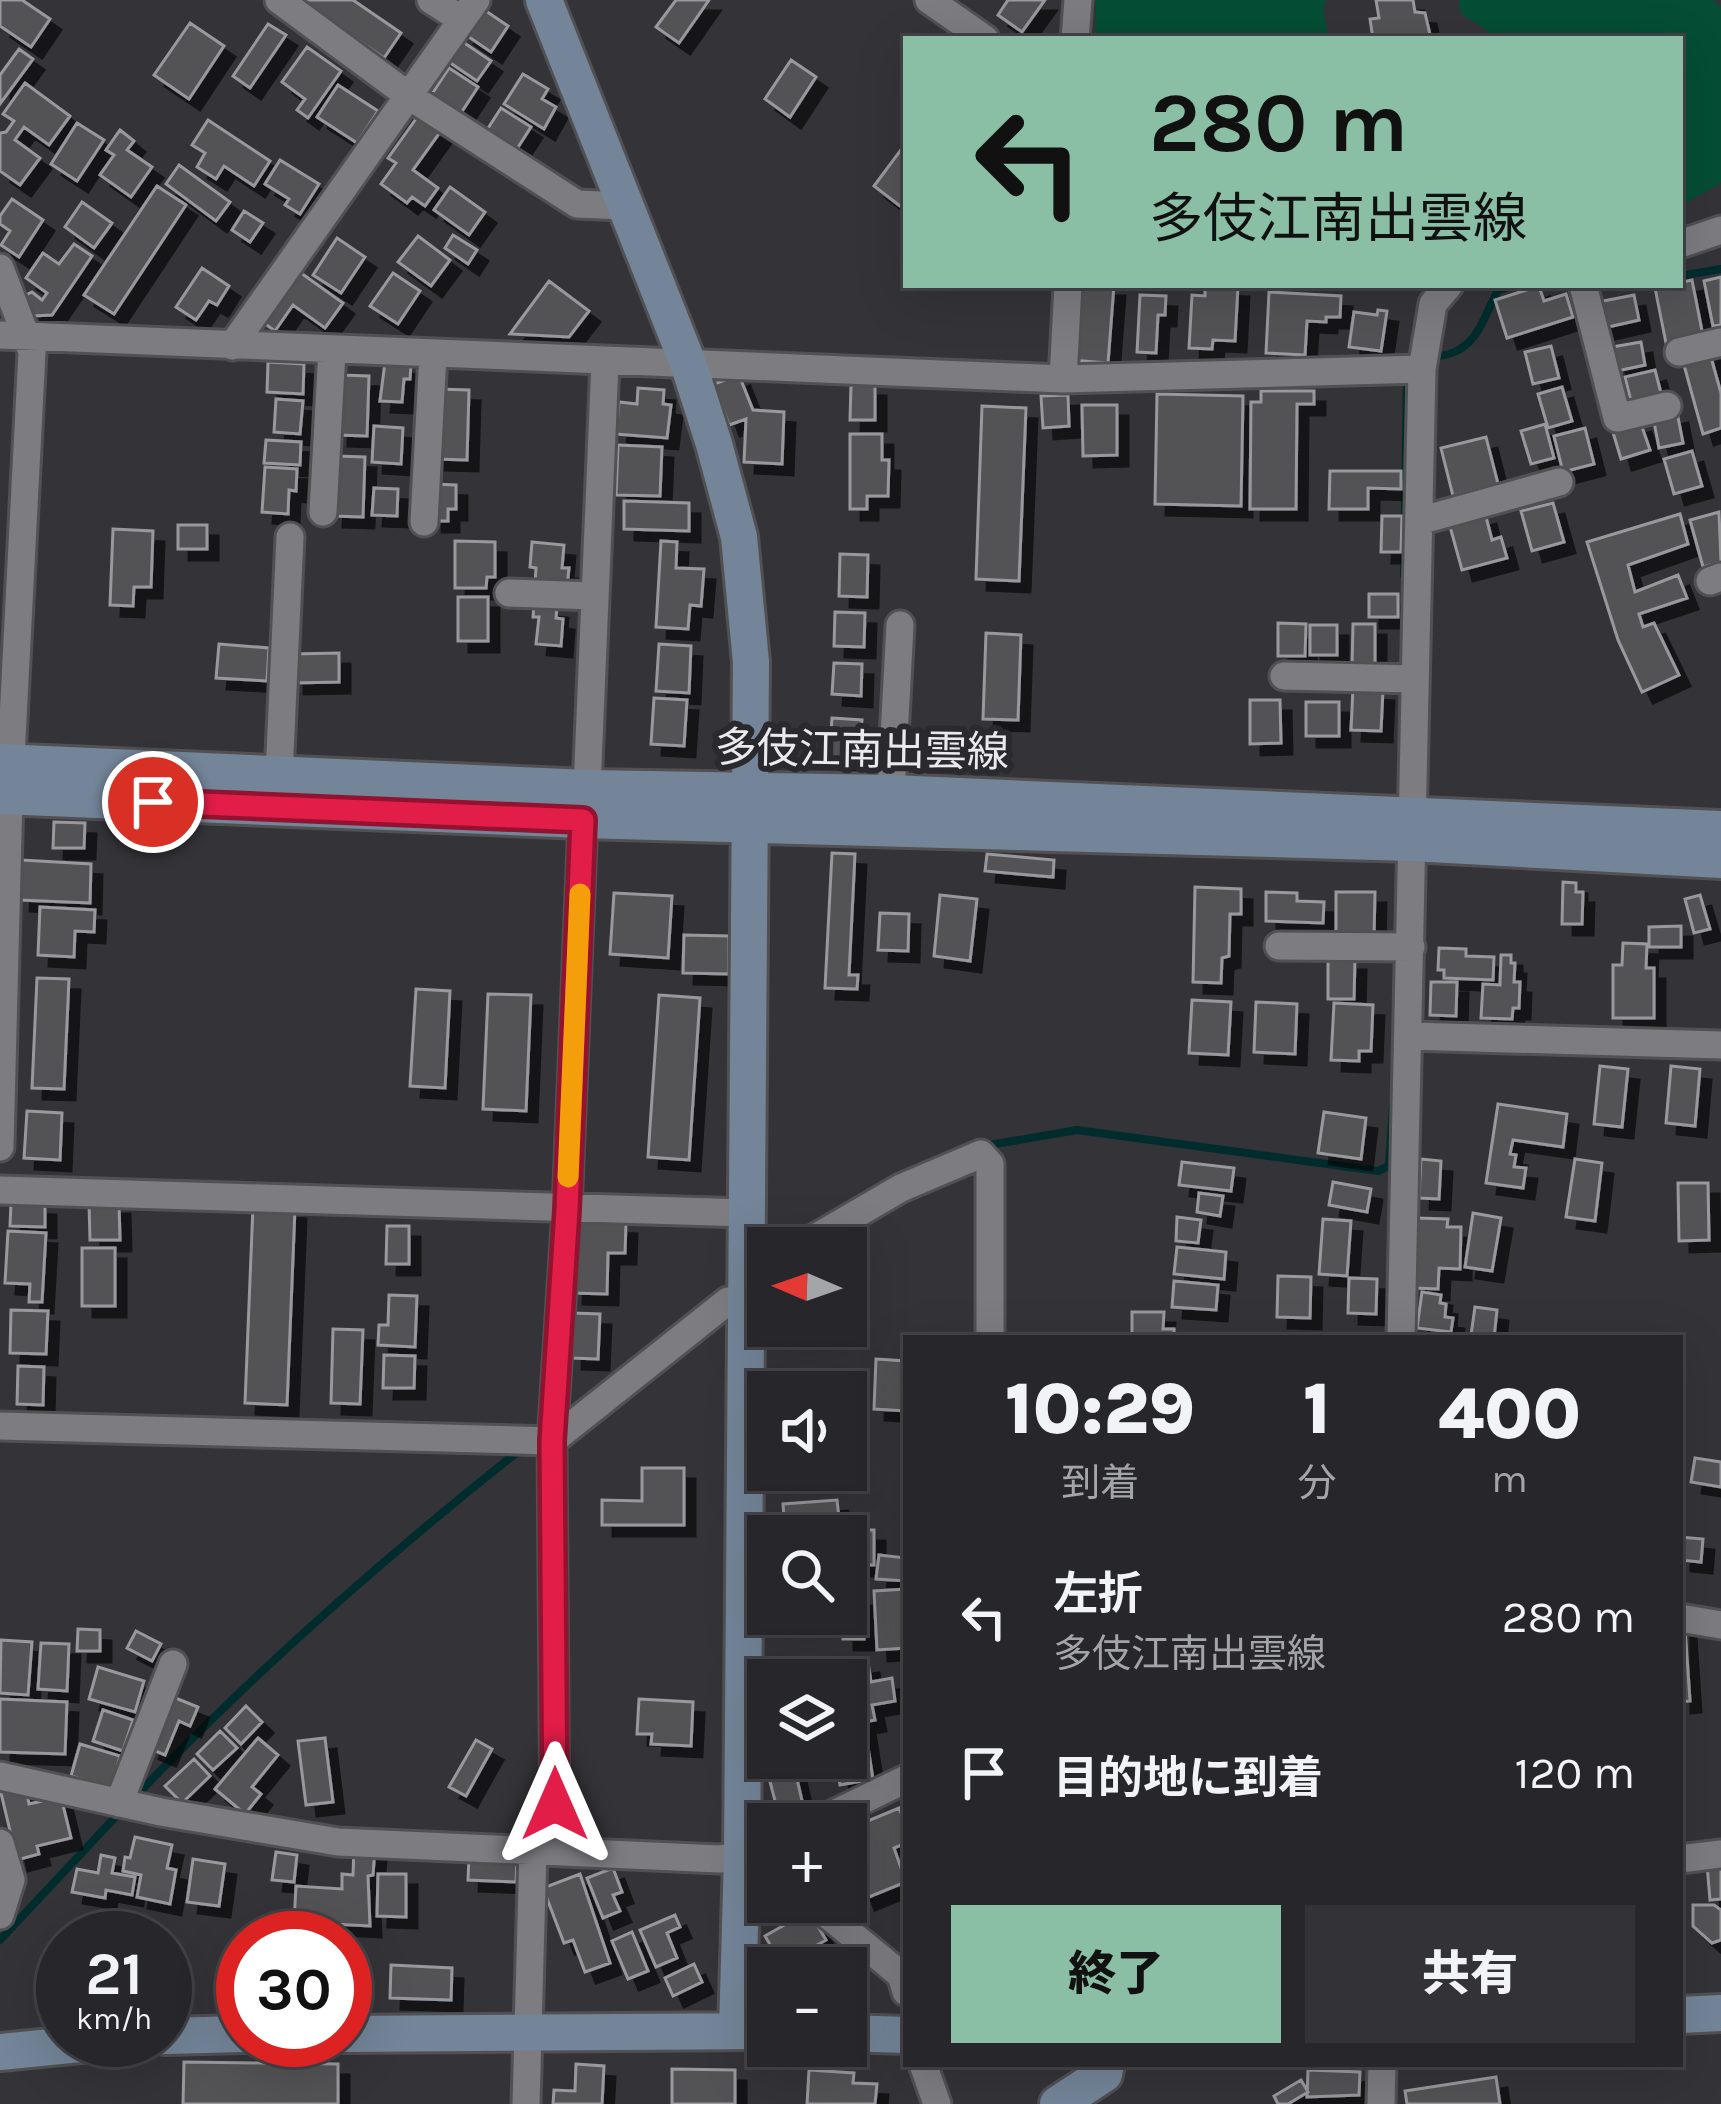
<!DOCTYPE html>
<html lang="ja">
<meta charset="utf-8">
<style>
body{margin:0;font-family:Karla,"Noto Sans JP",sans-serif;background:#333236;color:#f1f3f6;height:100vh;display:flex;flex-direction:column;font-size:45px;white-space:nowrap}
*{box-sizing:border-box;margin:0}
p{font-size:39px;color:#a4a5a8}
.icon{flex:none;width:66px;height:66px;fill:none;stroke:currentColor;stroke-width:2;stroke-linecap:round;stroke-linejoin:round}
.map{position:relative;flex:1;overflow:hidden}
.drawer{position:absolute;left:903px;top:1335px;width:780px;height:732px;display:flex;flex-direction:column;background:#27262a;border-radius:0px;box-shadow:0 12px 48px #0002,0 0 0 3px #434347}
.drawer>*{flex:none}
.banner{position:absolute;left:903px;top:36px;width:780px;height:252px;border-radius:0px;box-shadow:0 12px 48px #0002,0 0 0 3px #434347;background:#8abfa5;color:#111;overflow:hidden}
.needle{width:78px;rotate:272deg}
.fabs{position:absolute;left:747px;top:1227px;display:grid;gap:24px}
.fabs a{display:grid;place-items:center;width:120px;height:120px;border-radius:0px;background:#27262a;box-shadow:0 12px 48px #0002,0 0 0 3px #434347;font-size:60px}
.speed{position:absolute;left:36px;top:1911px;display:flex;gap:24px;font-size:60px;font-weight:700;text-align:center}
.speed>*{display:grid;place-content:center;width:156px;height:156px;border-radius:50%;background:#27262a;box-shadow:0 12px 48px #0002,0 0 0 3px #434347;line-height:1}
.speed small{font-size:30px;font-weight:400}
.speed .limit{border:18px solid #d22;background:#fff;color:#111}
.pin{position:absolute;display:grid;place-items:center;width:102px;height:102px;color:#fff;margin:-51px;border:6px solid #fff;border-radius:50%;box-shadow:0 3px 12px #0007}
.me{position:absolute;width:132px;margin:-66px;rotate:0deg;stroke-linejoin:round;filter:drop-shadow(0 0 9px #0008)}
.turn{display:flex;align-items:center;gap:42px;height:252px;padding:0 48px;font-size:54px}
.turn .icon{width:156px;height:156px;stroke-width:2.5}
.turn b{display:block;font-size:84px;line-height:102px}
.eta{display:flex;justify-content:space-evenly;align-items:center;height:204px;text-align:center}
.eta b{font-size:72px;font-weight:800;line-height:84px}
.button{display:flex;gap:24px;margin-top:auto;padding:24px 48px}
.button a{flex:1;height:138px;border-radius:0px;background:#8abfa5;color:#111;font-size:48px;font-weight:800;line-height:138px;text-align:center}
.button a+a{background:#333236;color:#f1f3f6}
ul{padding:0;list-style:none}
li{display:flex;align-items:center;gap:36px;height:156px;padding:0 48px}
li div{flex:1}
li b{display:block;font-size:45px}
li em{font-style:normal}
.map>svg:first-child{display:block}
.green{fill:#054d35}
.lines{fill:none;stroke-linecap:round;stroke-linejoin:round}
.stream{stroke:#012c2d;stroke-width:8}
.building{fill:#535257;stroke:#98989d;stroke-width:3;filter:url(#shadow)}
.street-casing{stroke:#515154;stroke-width:33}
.secondary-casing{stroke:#515154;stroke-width:42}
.street{stroke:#7c7c81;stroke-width:27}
.secondary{stroke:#748599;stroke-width:36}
.route-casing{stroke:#92132f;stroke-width:30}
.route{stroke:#e11d48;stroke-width:21}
.slow{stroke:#f59e0b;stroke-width:21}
.labels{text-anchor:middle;stroke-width:12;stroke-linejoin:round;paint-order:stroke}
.street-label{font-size:42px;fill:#eaeaec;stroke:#2a292e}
</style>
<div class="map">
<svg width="1721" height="2104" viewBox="0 0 1721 2104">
<defs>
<filter id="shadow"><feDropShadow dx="11" dy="11" stdDeviation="0" flood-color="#0009"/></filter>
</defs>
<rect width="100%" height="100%" fill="#343338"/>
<path class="green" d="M1096,0H1326L1323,10L1329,39H1095Z
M1459,0H1713L1721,7V183L1680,206V39H1500L1460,13Z"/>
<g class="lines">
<path class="stream" d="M1680,276L1721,269
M1430,357C1475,355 1479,327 1498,290L1517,285
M1404,575L1407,374
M984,1146L1077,1130L1378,1171L1389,1166L1393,1106
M135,1797C253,1673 385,1557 520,1450
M0,1940L120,1812"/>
</g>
<path class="building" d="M0,0H22L50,19L31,47L0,26Z
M300,0H353L401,33L384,58Z
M676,0H709L679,43L656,27Z
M1008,0H1045L1022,32L998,15Z
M1376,0H1413L1415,12L1425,13L1431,39H1373L1370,19L1379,18Z
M480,7L508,26L491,52L463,33Z
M190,23L224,46L189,99L154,75Z
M268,24L286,35L250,88L233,76Z
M463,42L491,61L477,81L449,62Z
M307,47L341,71L308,118L297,110L305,99L282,82Z
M19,49L33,59L0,104V75Z
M791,60L816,77L790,117L765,99Z
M449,68L478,87L459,116L430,97Z
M523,74L548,89L542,99L556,107L544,129L504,104Z
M25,83L70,116L49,145L24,127L15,140L40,158L20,185L0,171V133L6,132L14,121L3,114Z
M338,85L378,111L357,143L317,117Z
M501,108L531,127L513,155L483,136Z
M421,112L443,128L413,170L438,188L425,206L412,197L407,203L381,184L396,163L388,158Z
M208,120L270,161L254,186L224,166L216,179L197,167L205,153L192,145Z
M77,123L104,140L77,181L51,164Z
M120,130L134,141L127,150L152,167L131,197L100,175L114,155L106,150Z
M906,143V206L904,209L874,186Z
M280,160L319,184L300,214L285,205L289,199L265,184Z
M179,165L230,202L216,221L166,184Z
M157,186L186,205L114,314L84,295Z
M450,187L485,212L469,235L434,210Z
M12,199L43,220L19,257L1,245L10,231L0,224V216Z
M82,202L112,223L94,248L65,227Z
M244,211L263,223L250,242L232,230Z
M453,235L477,250L468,264L445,248Z
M418,236L450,260L431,286L398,262Z
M337,238L365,257L341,293L313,275Z
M74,244L92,256L52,315L33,316L24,296L32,292L42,300L47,293L26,278L43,253L59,264Z
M202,268L229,286L217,305L209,301L196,320L176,307Z
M301,273L343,303L325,328L293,305L275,331L261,321Z
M393,273L420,291L398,324L370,306Z
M1721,277V325L1713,326L1704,281Z
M1692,280L1703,336L1666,343L1655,288Z
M549,281L589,311L569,337L510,334Z
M1077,285H1114L1108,363L1071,360Z
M1205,285L1238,286L1235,341L1213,340L1212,349L1189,348L1192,295L1205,296Z
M1539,286L1544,301L1566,294L1573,317L1507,338L1495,300Z
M1269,292L1341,296L1340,317H1326V322L1307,321L1305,355L1266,353Z
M1140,295L1166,296L1165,315H1158L1156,353L1137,352Z
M1634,295L1639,320L1604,328L1598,302Z
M1378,310L1387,311L1381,351L1349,347L1354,312L1377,315Z
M1641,342L1645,365L1617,371L1612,347Z
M1551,346L1559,378L1533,384L1525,352Z
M1709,350L1721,393V428L1703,434L1682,358Z
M268,362L304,364L303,394L267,392Z
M385,362L411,364L410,379H404L402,402L380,401Z
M1655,370L1662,397L1632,405L1625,377Z
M339,375L369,376L367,436L337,435Z
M739,375L753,410L784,412L782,464L744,462L746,419L729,425L714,384Z
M851,385H875V420H850Z
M1562,387L1572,421L1548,428L1538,394Z
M638,388L664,390L663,404L671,405L667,438L616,434L619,402L637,404Z
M436,389L469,390L467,460L434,459Z
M1261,391H1314V404H1297L1296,509H1250L1251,402H1261Z
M1157,394L1243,396L1241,506L1155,504Z
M1068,395L1069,426L1043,428L1041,396Z
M276,399L303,401L300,434L274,432Z
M1082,405H1117V455L1083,456Z
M982,406L1026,408L1019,581L976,579Z
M1677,412L1683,443L1659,448L1653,417Z
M1640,421L1650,450L1621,459L1612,429Z
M1545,424L1554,458L1531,464L1521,431Z
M374,426L403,428L401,464L372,462Z
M1585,428L1594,464L1563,472L1554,436Z
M850,434H882V460H889L888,496H867V509H850Z
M1486,437L1498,484L1453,496L1441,448Z
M266,440L301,442L300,465L264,463Z
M618,445L662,447L660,496L616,495Z
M1692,451L1702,486L1674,494L1664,459Z
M335,456L365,457L363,517L332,516Z
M265,467L297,469L296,491L289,490L288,514L262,512Z
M1330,471H1401V489L1368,488V509H1329Z
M432,484L456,485V509H448V521H431Z
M374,488L398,489L397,516L372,515Z
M624,501L689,503V531L624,529Z
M1553,503L1564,542L1532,551L1521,511Z
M1719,512L1721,562L1703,567L1690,520Z
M1485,513L1492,540L1501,537L1507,558L1462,570L1449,523Z
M1680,514L1688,544L1628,565L1635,592L1678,575L1687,598L1639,614L1643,627L1654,623L1679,675L1642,692L1618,640L1587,542Z
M1382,516H1402L1401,552H1381Z
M178,525H207V549H178Z
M113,529L153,531L151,587H134L133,606L110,605Z
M455,541L495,542V577H487L486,588H455Z
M661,541L677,542L676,568L704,569L701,606L690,605L688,629L656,627Z
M532,542L564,545L562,568H569L567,587L535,584L536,568L530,567Z
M840,554L868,555L867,597L839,596Z
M1369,594H1398V617H1369Z
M458,597H488V641H458Z
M534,605L557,607L556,618L563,619L561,646L536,644L539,617H533Z
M835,612L865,613L864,647L834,646Z
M1278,623L1306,624L1305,656H1278Z
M1353,624H1375V666H1352Z
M1310,625H1337V655H1310Z
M986,633L1021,635L1018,720L983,719Z
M219,644L269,648L267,681L216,678Z
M659,644L691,646L689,693L656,691Z
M339,653V682L293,683V654Z
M834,663L862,664L861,696L832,694Z
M1353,688L1383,690L1381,731L1351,730Z
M654,698L687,700L684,746L651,744Z
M1250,700H1280L1281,743L1250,744Z
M1306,702H1339V736H1306Z
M832,718L862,720L859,759L829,758Z
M54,822L85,823L84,848H53Z
M832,853L855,854L849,975H858L857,989L825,988Z
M987,854L1054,860L1053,877L985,871Z
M21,860L91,864L90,903L19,900Z
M1563,882L1576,883V892H1583L1582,924H1562Z
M1195,887L1241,889V914H1230L1229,956L1222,958L1221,983L1193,982Z
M1266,892L1297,893V901L1324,902L1323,923L1266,921Z
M1336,892H1375L1374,936H1336Z
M614,893L672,896L668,958L610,954Z
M940,895L977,899L970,961L934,956Z
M1700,895L1710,929L1694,933L1685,899Z
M40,907L95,910L94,932L75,931L74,957L38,955Z
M880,913L909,914L908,951L878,950Z
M1681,926V947H1649V927Z
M684,935L729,936V974L683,973Z
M1623,943L1647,944L1646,968H1654V1018H1613V965H1622Z
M1439,948L1466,949V956L1494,957L1493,980L1444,978V970H1438Z
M1501,955H1511V963H1515L1514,982H1520L1519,1008H1513L1512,1019L1481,1018L1483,984L1500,985Z
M1328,959H1355L1354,999H1328Z
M37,978L69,979L64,1089L32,1088Z
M1431,982H1457L1456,1016L1430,1015Z
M416,989L450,991L445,1088L410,1086Z
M488,994L531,995L526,1111L483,1109Z
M659,995L700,998L689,1160L648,1157Z
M1192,1000L1231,1002L1228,1055L1189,1053Z
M1256,1002L1297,1004L1295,1054L1254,1052Z
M1334,1003L1373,1005L1371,1051H1359V1061L1331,1060Z
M1600,1066L1628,1069L1622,1127L1594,1124Z
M1671,1066L1700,1069L1695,1126L1666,1123Z
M1498,1104L1567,1114L1563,1147L1513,1140L1510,1154L1516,1155L1514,1167L1526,1168L1523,1188L1486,1183Z
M27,1111L62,1113L60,1160L24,1158Z
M1324,1112L1366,1118L1361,1159L1318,1153Z
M1421,1159L1441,1161L1439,1199L1419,1198Z
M1575,1159L1602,1163L1595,1221L1566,1217Z
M1182,1162L1234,1168L1231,1191L1179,1185Z
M1333,1182L1371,1189L1367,1212L1329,1205Z
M1678,1183H1708L1709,1240L1679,1241Z
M1199,1193L1223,1196L1220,1216L1197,1212Z
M11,1203L45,1204V1227L10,1226Z
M89,1203H119L120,1240H90Z
M253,1206L295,1208L287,1405L245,1403Z
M1473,1213L1501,1218L1492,1271L1465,1267Z
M1177,1217L1201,1220L1198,1243L1176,1241Z
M1417,1218L1448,1219L1447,1227H1461L1460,1269L1439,1268L1438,1289L1414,1288Z
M1323,1219L1351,1221L1347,1276L1319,1274Z
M574,1221L626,1223L625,1253H608L607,1294L572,1293Z
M387,1226H409V1264H386Z
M8,1231L46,1233L42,1302H29L30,1284L5,1283Z
M1177,1247L1226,1252L1224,1279L1174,1274Z
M82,1248H115V1306H82Z
M1278,1276L1311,1277L1310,1318L1277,1317Z
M1349,1278L1377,1279L1376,1314L1348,1313Z
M1174,1281L1218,1285L1216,1310L1172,1307Z
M1422,1292L1441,1295L1440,1303L1446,1304L1445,1317L1453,1318L1451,1332L1417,1328Z
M389,1295L417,1296L415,1347L378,1345L379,1325H388Z
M1475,1307L1497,1310L1494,1338L1471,1335Z
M11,1310L48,1311L46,1354L10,1353Z
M1132,1312H1164L1163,1329H1174V1338H1132Z
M572,1313L600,1314L598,1359L571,1358Z
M333,1329L363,1330L360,1404L331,1403Z
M384,1355L415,1356L414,1388H383Z
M876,1359L906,1361V1411L874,1409Z
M18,1366L44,1367L43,1405L17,1404Z
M846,1452L849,1480L772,1481V1470H846Z
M1695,1458L1721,1462V1487L1691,1482Z
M642,1468H684V1525H602V1500L642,1501Z
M837,1500L840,1527L785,1532L783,1504Z
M850,1530H874V1565H850Z
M1680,1537L1703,1539L1701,1562L1680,1560Z
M879,1555L906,1558V1581L876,1579Z
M906,1589V1648L877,1650L874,1591Z
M848,1595H863L864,1639H843V1630H848Z
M1680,1627H1685L1690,1701L1680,1702Z
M78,1629L100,1630V1651H77Z
M136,1631L161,1644L152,1661L127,1648Z
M1,1640L32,1642L28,1695L0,1693Z
M41,1643L69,1644L67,1691L38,1689Z
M816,1659L819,1680H779L777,1666Z
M868,1662L871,1682L892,1678L895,1701L872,1705L875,1720L864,1722L873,1779L840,1785L835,1758H846V1680H835L833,1667Z
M98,1667L144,1681L135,1712L89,1699Z
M168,1695L198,1707L190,1726L179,1721L165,1755L148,1748Z
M0,1699L67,1702L65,1754L0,1752Z
M639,1699L693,1702L691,1746L651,1744L652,1734H637Z
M246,1706L262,1722L241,1744L225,1728Z
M103,1710L133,1720L123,1751L93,1741Z
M220,1731L237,1748L213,1770L197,1754Z
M768,1736V1758H792L804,1809L779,1816L769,1778L765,1780L759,1737Z
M258,1738L278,1755L252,1787L261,1794L245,1814L215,1789Z
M325,1738L333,1802L306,1805L298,1741Z
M476,1740L492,1749L466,1796L449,1787Z
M80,1744L120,1756L112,1788L71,1776Z
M194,1759L210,1776L182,1803L165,1786Z
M26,1787L29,1804L61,1797L71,1838L37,1846L39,1854L17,1860L1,1793Z
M899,1808L906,1825V1843L894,1848L906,1882L864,1899L859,1886L846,1891V1844L863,1837L858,1825Z
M135,1837L172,1845L167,1868L176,1870L170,1904L137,1897L141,1875L123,1871L125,1857L130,1858Z
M354,1847L375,1848L373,1875L368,1876L370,1926L294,1922L296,1886L342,1889V1874L353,1875Z
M276,1852L297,1855L294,1882L272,1880Z
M101,1855L115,1858L112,1873L135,1877L132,1895L106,1890L105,1898L72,1892L77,1869L98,1873Z
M469,1856L517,1858L516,1882L468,1880Z
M193,1859L225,1864L219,1906L187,1902Z
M1721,1864V1899L1710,1900L1707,1865Z
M613,1868L622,1892L613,1895L620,1911L603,1918L587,1878Z
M378,1874H406V1917L377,1916Z
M580,1874L610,1963L585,1972L573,1940L564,1943L543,1888Z
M1693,1905H1714L1721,1910V1940L1712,1943L1693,1926Z
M809,1911L826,1940L782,1965L765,1936Z
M675,1915L680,1927L667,1933L677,1958L656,1967L640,1930Z
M632,1932L648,1971L628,1979L612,1941Z
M694,1964L702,1982L673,1996L665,1978Z
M391,1965L452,1968L451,2000L390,1998Z
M184,2062L338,2064V2104H183Z
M576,2064L604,2066L602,2104H553L554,2090L575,2091Z
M672,2069L735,2070V2104H672Z
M809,2070L854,2073L853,2083L877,2084L875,2104H807Z
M1308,2070L1360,2072L1359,2095L1307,2097Z
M1496,2077L1500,2104H1407L1405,2091Z
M1301,2080L1308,2092L1288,2104H1278L1274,2096Z"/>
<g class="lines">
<defs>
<path id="street" d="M279,0L409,96L577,204L624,206
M431,0L462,20
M929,0L985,39
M1075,39L1078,0
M1680,244L1721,230
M0,268L32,352L9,796L0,1147
M1583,285L1617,418L1667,406
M0,335L1063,379L1422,369
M232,346L476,0
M1679,352L1721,342
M1063,379L1068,285
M323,512L332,350
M1419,521L1559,482
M424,522L433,354
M1710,581L1721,577
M509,593L595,596
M1284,676L1415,679
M279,775L290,537
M587,788L605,362
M891,793L900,625
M1279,946L1411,947
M1409,1036L1721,1045
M0,1190L747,1213
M798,1248L901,1188L981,1154L990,1164V1338
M1401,1338L1422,369L1433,304L1449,285
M0,1426L552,1441L728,1301L746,1298
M1680,1618L1721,1625
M0,1776L161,1812L338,1842L719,1859L742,1856L768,1846
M119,1803L173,1664
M813,1824L906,1779
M0,1843L11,1880L0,1915
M555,1850L552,1441L567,1210L583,820
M1680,1859L1721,1854
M812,1902L901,1975L906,1992
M923,2064L937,2104
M526,2104L533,1849
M1381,2104L1382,2064"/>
<path id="secondary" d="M544,0L689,366L714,444L739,537L751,662L742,1856L737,2031
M0,762L587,788L891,793L1721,829
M0,796L583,820L1412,843L1721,860
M1680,2015L1721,2013
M846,2033L906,2035
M345,2034L768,2031
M165,2036L243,2034
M0,2052L120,2040
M1058,2104L1104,2074L1106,2064"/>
</defs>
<use href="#street" class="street-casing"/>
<use href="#secondary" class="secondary-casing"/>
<use href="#street" class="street"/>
<use href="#secondary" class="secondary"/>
</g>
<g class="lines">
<defs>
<path id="route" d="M153,802L583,820L567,1210L552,1441L555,1804"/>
</defs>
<use href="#route" class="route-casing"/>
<use href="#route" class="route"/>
<path class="slow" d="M568,1177L580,894"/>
</g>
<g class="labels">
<g class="street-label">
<text transform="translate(862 749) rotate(1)" y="15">多伎江南出雲線</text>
</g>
</g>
</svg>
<div class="fabs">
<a><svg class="needle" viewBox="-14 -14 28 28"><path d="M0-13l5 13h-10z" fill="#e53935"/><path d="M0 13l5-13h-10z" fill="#a4a5a8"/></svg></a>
<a><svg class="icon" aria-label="sound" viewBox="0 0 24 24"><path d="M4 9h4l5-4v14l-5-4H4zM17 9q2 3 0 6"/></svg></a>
<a><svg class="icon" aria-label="search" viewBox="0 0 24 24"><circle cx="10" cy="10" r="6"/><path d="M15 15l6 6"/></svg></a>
<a><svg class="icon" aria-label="layers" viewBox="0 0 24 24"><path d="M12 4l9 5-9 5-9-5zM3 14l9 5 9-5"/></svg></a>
<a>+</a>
<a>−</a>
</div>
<div class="speed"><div>21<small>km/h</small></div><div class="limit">30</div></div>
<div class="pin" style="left:153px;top:802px;background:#d93025"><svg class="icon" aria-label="arrive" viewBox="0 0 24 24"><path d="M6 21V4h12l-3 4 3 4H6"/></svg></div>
<svg class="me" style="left:555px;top:1804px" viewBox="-20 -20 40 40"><path d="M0-17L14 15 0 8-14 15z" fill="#e11d48" stroke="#fff" stroke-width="4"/></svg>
<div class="banner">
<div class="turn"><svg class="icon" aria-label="left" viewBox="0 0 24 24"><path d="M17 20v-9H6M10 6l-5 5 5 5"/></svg><div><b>280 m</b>多伎江南出雲線</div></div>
</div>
<section class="drawer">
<div class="eta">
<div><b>10:29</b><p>到着</p></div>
<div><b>1</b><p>分</p></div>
<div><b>400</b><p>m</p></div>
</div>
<ul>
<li><svg class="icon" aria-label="left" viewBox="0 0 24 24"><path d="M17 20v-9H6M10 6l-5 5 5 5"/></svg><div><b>左折</b><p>多伎江南出雲線</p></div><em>280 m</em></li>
<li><svg class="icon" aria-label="arrive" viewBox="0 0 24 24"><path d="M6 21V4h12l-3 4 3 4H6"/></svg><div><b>目的地に到着</b></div><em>120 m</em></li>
</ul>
<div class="button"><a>終了</a><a>共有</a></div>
</section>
</div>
